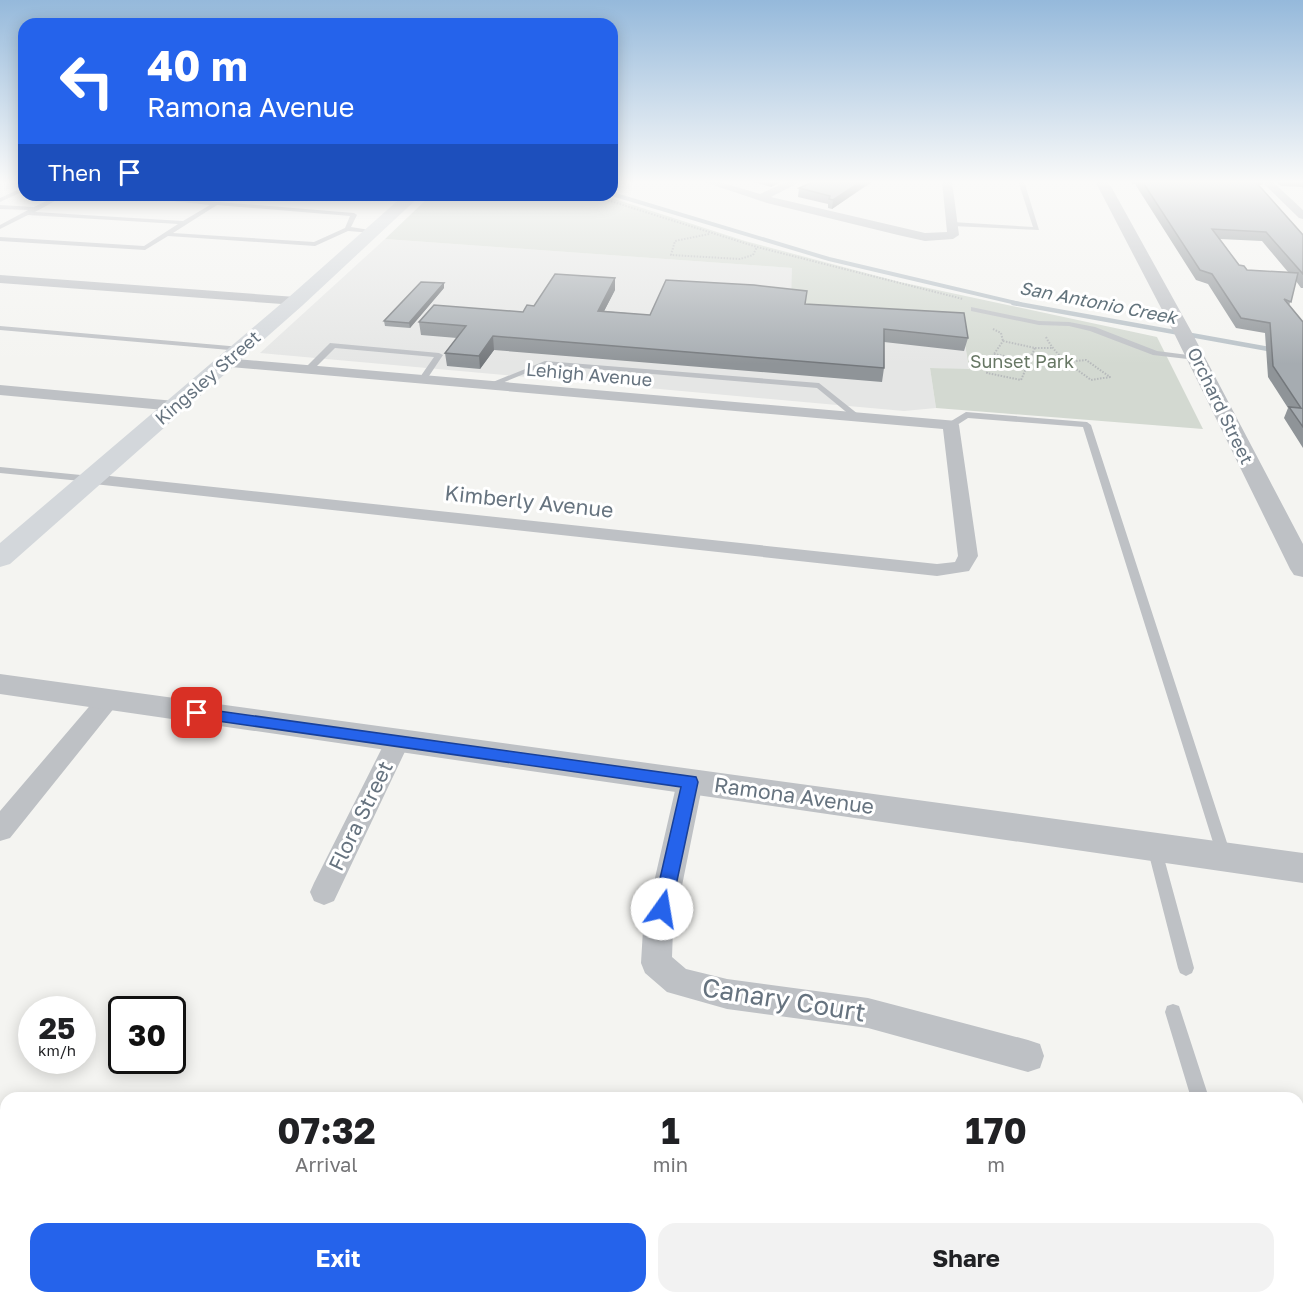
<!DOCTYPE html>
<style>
body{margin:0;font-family:"Golos Text",sans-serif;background:#f2f2f2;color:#202124;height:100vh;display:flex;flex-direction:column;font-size:22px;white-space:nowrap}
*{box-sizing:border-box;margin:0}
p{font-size:20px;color:#757577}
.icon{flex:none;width:33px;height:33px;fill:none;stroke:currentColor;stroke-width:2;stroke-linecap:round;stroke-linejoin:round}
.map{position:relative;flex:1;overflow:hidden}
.panel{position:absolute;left:0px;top:1092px;width:1304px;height:212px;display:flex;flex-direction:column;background:#fff;border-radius:18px 18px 0 0;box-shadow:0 3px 15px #0003}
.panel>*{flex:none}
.hud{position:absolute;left:18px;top:18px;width:600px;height:183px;border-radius:18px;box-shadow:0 3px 15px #0003;background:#2563eb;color:#fff;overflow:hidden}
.speed{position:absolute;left:18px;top:996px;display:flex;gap:12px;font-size:30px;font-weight:700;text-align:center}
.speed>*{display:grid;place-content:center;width:78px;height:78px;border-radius:50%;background:#fff;box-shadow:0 3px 15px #0003;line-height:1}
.speed small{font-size:15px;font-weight:400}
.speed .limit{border:3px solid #111;border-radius:9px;background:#fff;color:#111}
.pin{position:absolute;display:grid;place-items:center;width:51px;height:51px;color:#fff;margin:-26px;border-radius:12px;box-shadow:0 3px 9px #0006}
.me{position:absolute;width:66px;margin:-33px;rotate:13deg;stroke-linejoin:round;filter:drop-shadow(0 0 4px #0008)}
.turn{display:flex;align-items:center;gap:21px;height:126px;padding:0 30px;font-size:27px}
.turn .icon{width:78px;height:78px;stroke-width:2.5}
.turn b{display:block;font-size:42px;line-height:51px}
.then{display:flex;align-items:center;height:57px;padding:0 30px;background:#0003;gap:12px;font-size:22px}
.eta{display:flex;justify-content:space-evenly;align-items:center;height:102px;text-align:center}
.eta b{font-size:36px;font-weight:700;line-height:42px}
.action{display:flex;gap:12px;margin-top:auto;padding:12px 30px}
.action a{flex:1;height:69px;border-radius:18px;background:#2563eb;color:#fff;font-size:24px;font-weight:700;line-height:69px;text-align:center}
.action a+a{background:#f2f2f2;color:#202124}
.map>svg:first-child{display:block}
.built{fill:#e5e6e5}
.green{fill:#d3d9d1}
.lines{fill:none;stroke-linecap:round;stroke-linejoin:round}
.stream-far1{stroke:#b8c1c7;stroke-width:4}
.stream{stroke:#b8c1c7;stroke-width:4.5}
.path{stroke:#b6b9bb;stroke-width:2;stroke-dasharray:1.5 1.5;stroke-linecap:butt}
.service{fill:#bec1c5;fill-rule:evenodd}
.minor{fill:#bec1c5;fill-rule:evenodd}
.tertiary{fill:#bec1c5;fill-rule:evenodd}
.secondary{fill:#d3d7db;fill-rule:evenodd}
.wall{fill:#8f9498;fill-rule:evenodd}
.shaded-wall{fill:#74787c}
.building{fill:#a6acb1;stroke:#74787c;stroke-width:1.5}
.route{fill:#2563eb;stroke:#184099;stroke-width:1.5}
.labels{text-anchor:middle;stroke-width:6;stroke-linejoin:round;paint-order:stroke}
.far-water-label{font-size:18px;font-style:italic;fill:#62737c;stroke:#fff}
.far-park-label{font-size:18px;fill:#677764;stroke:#fff}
.far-street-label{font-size:18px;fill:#66737f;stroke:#fff}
.street-label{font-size:21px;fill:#66737f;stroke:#fff}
.near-street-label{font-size:26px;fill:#66737f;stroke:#fff}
</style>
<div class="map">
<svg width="1303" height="1303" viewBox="0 0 1303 1303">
<rect width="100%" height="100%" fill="#f4f4f1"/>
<path class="built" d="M385,239L793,268L791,301L807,303L806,314L962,325L969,370L930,368L936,408L904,411L260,353Z"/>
<path class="green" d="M431,195H602L745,241L900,282L1157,337L1203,429L936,408L930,368L969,369L962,325L806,314V303L791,302L792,268L385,239Z"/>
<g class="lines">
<path class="stream-far1" d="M612,194L829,259L1020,304"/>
<path class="stream" d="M1013,303L1274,350"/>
<path class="path" d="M591,195L757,247L963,299
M709,234L675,241L671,255L740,259L753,255L757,247
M993,329L1001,333L1003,341
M1046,337C1056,357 1074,367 1091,380L1110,377L1086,360L1067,362
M1003,341L1035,348L1021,380L987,373L994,354Z
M1035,348H1052
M994,354L1030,361
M991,361L1026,368"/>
<path class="service" d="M1018,181H1024L1039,230L952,226L949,224L952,222L1033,227Z
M24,187V191L0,202V198Z
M59,195H66L35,212L183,221L210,205L113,195H136L354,213L357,215L351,227L376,231L373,233L348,231L315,246L168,236L145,250L0,241V237L144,246L178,224L28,215L0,229V225L28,210L0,209V205L34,207ZM217,205L350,216L345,228L314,242L173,233Z
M317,195H350L410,200L407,202Z
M971,307L1039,321L1069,322L1095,327L1157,351L1196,356L1200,358L1196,360L1153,355L1090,331L1069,326L1039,325L971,311Z
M0,326L241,347L245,349L241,351L0,330Z
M330,343L439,353L443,355L425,382H422L418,380L434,357L335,348L311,372H305V368Z
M545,361L819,383L863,418L856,420L817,388L546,365L490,388L483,386Z
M966,412L1087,422L1091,425L1231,855L1229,859L1224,861L1219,859L1217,855L1083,427L968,418L954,427H948V423Z
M0,467L91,476L96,479L91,482L0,473Z
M1154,841L1159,843L1161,847L1194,968L1192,973L1186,976L1180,973L1178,968L1147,847L1149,843Z
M1173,1004L1179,1006L1181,1012L1209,1098H1191L1165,1012L1167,1006Z
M1298,1126L1303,1127V1145L1298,1144Z"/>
<path class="minor" d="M701,181H717L760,194L788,181H802L771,197L925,233L947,232L942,181H952L959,235L953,239L925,241L898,235L767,203Z
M1261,181H1272L1303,210V219L1299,218Z
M0,275L296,297L303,301L296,305L0,283Z
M224,358L957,421L959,425L978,556L969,571L937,576L85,483L82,479L85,475L91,474L937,564L955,562L958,556L943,429L219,366L216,363L219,360Z
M0,385L175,401L183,406L175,411L0,395Z
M107,692L115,695L119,701L115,707L10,838L0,841V811L99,695Z
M398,732L407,734L410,741L334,901L324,905L314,901L310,892L314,883L389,734Z
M690,772L699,775L703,782L673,930L672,957L686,969L727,979L868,998L1028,1040L1040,1044L1044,1056L1040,1068L1028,1072L868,1028L727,1009L667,992L645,973L641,963L643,930L677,782L681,775Z"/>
<path class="tertiary" d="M1095,181H1108L1190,329L1303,544V577L1294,575L1290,569L1172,329Z
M0,674L1303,853V883L0,694Z"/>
<path class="secondary" d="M404,195H421L303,305L10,564L0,567V543L289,297Z"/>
</g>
<path class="wall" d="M750,181H782L771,187Z
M1131,181H1264L1262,185H1258L1303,235V288H1301L1296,281L1289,306L1303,322V448L1284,418L1288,408L1268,377L1265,333L1236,328L1208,284L1196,280L1135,184H1132ZM1220,239L1262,241L1288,272L1247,270L1239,265Z
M1275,181H1303V188L1302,187L1281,186Z
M872,182L832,209L828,208V204L798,197L799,188Z
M444,288L410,328L385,326L384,321Z
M615,290L604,311L650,315L806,304L968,338L964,351L884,342V368L882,382L494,350L480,369L447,366L445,353L457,338L421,335L419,322L523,312Z"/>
<path class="shaded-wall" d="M771,181H782L771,187Z
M862,181H872L832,209L833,200Z
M615,278V290L598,323V311Z
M444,283V288L410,328L409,323Z
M493,336L494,350L480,369L479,356Z"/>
<path class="building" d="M815,181H862L833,200L829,199L830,196L799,188Z
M1142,181H1258H1255L1303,235V274L1266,232L1212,229L1239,265L1244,266L1247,270L1298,273L1291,302L1284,299L1303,322V427L1289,407L1301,408L1273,366L1270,323L1241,318L1212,274L1200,270Z
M555,274L615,278L598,311L650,315L666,280L754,285L807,291L805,304L964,313L968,338L884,329V368L493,336L479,356L445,353L466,326L419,322L434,305L523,312L527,305L534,306Z
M421,282L444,283L409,323L384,321Z"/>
<linearGradient id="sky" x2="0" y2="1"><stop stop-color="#95b9db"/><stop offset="0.5" stop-color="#fafaf9"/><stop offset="1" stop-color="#fafaf9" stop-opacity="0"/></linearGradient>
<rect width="1303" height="364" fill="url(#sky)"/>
<path class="route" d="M197,708L696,777L698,782L671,909L669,915L662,917L656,915L653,909L681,787L197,718L189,713Z"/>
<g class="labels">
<g class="far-water-label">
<text transform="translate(1098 303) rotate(11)" y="6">San Antonio Creek</text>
</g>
<g class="far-park-label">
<text x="1022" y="368">Sunset Park</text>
</g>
<g class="far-street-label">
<text transform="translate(589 375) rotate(5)" y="6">Lehigh Avenue</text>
<text transform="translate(208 378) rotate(-41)" y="6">Kingsley Street</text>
<text transform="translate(1220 406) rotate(64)" y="6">Orchard Street</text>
</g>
<g class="street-label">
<text transform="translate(529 502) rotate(6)" y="7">Kimberly Avenue</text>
<text transform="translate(794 796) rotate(8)" y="7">Ramona Avenue</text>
<text transform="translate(361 816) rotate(-64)" y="7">Flora Street</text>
</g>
<g class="near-street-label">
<text transform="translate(784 1000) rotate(9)" y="9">Canary Court</text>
</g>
</g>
</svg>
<div class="speed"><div>25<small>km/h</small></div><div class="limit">30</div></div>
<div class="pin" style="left:197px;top:713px;background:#d93025"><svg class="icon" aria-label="arrive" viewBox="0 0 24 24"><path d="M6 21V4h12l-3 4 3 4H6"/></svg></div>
<svg class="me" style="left:662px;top:909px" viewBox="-20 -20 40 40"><circle r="19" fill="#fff"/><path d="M0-13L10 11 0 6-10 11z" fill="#2563eb"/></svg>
<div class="hud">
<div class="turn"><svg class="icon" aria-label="left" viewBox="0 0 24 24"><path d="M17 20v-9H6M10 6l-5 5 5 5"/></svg><div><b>40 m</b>Ramona Avenue</div></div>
<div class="then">Then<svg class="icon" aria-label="arrive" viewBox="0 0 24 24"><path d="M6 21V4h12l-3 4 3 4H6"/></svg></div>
</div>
<section class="panel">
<div class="eta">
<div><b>07:32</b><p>Arrival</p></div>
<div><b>1</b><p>min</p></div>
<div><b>170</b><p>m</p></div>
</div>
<div class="action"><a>Exit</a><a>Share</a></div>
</section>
</div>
